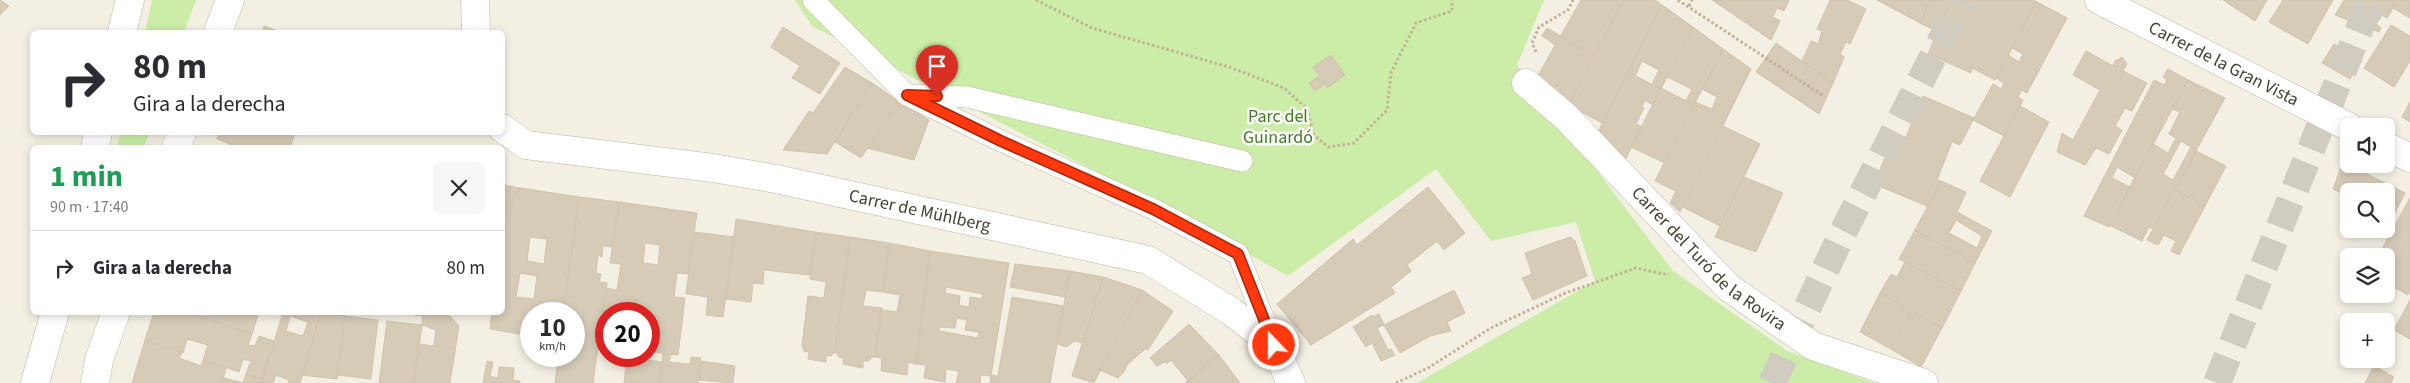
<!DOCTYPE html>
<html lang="es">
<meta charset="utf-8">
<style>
body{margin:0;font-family:"Source Sans 3",sans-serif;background:#f7f7f7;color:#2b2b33;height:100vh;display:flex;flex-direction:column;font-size:19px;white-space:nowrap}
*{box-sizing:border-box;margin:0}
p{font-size:16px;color:#7c7c81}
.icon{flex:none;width:28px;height:28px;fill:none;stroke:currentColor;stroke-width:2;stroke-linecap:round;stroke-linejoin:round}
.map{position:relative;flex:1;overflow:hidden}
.sheet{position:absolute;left:30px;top:145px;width:475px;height:170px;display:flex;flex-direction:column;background:#fff;border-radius:8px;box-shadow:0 2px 8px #0003}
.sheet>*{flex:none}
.hud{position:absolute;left:30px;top:30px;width:475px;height:105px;border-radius:8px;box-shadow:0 2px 8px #0003;background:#fff;color:#2b2b33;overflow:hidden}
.tools{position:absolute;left:2340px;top:118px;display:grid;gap:10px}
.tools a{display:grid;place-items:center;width:55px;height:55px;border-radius:8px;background:#fff;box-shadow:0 2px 8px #0003;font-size:25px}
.speed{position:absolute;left:520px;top:302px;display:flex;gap:10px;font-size:25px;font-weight:700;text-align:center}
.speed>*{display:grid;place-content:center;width:65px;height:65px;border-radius:50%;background:#fff;box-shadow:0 2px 8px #0003;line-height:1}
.speed small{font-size:12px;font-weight:400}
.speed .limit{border:8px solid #d22;background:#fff;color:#111}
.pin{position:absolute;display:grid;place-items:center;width:42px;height:42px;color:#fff;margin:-51px -21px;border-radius:50% 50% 50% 0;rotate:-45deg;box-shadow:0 0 5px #0007}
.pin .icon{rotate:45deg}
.me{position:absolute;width:55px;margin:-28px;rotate:338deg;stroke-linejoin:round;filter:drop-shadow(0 0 4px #0008)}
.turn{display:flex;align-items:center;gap:18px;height:105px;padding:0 20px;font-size:22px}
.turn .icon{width:65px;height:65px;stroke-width:2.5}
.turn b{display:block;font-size:35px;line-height:42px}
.round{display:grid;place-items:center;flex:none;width:52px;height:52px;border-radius:8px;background:#f7f7f7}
.summary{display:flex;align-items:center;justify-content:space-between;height:85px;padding:0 20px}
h1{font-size:30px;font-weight:700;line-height:38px;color:#1e9e55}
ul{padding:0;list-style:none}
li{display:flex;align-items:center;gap:15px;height:75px;padding:0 20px;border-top:1px solid #e1e1e2}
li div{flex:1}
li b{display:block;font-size:19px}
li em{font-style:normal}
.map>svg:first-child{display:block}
.green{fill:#cbeda7}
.building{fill:#d6cbb7;stroke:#d2c3aa;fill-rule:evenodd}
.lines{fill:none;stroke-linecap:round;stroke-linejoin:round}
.primary-tunnel{stroke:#d0ccc0;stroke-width:28;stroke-dasharray:28 14;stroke-linecap:butt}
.service-casing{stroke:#c0b7a4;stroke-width:22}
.minor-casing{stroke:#c0b7a4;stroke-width:29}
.tertiary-casing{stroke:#c0b7a4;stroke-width:29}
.path{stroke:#c3b394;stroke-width:3;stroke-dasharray:2.5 2.5;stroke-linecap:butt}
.service{stroke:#fff;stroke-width:21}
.minor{stroke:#fff;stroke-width:28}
.tertiary{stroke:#fff;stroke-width:28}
.route-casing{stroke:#a62409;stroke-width:12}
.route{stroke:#ff380e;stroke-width:9}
.labels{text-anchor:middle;stroke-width:5;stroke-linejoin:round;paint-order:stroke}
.street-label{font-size:18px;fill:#463f32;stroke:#fff}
.park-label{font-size:18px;fill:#417d20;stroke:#fff}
</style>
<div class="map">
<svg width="2410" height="383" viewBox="0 0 2410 383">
<rect width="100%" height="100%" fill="#f3efe3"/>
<path class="green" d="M152,0H196L184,32H145Z
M795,0H1544L1517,65L1673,271L1787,351L1874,383H1417L1595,281L1576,222L1491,241L1436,169L1288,276L1150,199L812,26Z
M121,132H149V133L144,147H117Z"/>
<path class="building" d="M0,0L9,6L0,15Z
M1581,0H1623L1594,56L1560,37Z
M1623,0H1655L1662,5L1602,123L1569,105Z
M1712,0H1789L1784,11L1777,8L1773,17L1780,21L1771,40Z
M1830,0H1847L1866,9L1850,44L1846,42L1840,54L1844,57L1833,83L1802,61L1811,41L1818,44L1822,31L1817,29Z
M1877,0H1930L1920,23Z
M1930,0H1951L1938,32L1920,23Z
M1951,0H2033L2037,2L1995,80L1972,68L1971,73L1928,54Z
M2223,0H2267L2255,21Z
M2283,0H2333L2308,44L2269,22Z
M2344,0H2398L2387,18L2382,15L2376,24L2381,28L2379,32L2335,15Z
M2398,0H2410V18L2393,8Z
M2037,2L2067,18L2027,93L2022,90L2018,97L2023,100L2004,136L1973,120L1993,84L2001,89L2004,83L1996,78L2008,55L2019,62L2023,54L2012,48Z
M1662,5L1693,27L1661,89L1652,84L1659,70L1642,61L1635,76L1628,72Z
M2391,25L2410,36V61L2394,87L2364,68Z
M264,26L281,32H262Z
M783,27L840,63L820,94L792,78L800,66L771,47Z
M1693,27L1723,49L1694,105L1686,101L1692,89L1667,77Z
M1547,28L1594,56L1568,107L1537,78L1555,45L1542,36Z
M1776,43L1833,83L1819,114L1756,72Z
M2334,44L2362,61L2350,79L2322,63Z
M1723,49L1751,69L1680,212L1670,203L1676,191L1655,181L1695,102L1712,109L1717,97L1702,89Z
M2086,51L2113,66L2115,61L2122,57L2127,64L2123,71L2147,83L2132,111L2125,108L2115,126L2122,130L2109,154L2096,148L2085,165L2057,152L2062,133L2073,140L2100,90L2073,75Z
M1331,55L1345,75L1327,88L1325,84L1315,91L1309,83L1319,76L1313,67Z
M845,67L872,83L827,154L783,150L809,111L813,113Z
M2168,69L2188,80L2135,178L2117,167L2112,178L2130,187L2109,227L2084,216L2154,80L2164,85L2167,80L2163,77Z
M1628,72L1661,89L1653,105L1645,100L1642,107L1644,108L1636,124L1642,127L1625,160L1597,134Z
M2188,80L2225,98L2153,229L2149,227L2142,241L2109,225L2153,144L2168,153L2176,138L2169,134L2180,112L2172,109ZM2181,141L2191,147L2173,180L2163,174Z
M872,83L898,101L861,158L835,142Z
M1661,88L1694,105L1665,163L1631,147Z
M1923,96L1974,118L1960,145L1952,142L1937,180L1941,181L1927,206L1874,184L1888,150L1899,154Z
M898,101L929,120L914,160L867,148Z
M2410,102V122L2402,117Z
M2020,106L2049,122L2010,197L1980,181Z
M1723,126L1760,144L1720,226L1683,207Z
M219,132H295L290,148H240L217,139Z
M2196,151L2226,166L2205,206L2175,190Z
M2343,162L2405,193L2388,226L2386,225V191H2349V197L2333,189Z
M1744,177L1783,193L1756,252L1715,237Z
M1941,181L1966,192L1957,212L1992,231L1975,263L1915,230ZM1956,220L1982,236L1977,248L1949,233Z
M502,185L520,188L502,217Z
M1428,187L1465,233L1444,250L1437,241L1407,265L1411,271L1391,287L1395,293L1311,345L1277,304L1353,239L1357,245Z
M520,188L579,197L563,314H531V336L490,329L492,312H502V217ZM530,237L547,239L544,264L527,261ZM520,273L537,276L534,299L516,297Z
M2175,190L2205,206L2179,255L2171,251L2176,241L2164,235L2158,245L2147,240Z
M579,197L619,202L617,219L612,247L603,246L602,257L598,255L596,273L601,274L599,282L607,283L593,383H555L558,356H574V314H563Z
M2410,198V291L2408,295L2386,283V256H2378Z
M619,202L697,213L688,274L677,273L674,297L685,298L678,355L653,352L655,341L649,340V314H606V346L599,345L606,288L617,290L621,264L610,263ZM645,243L660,245L658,265L643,263Z
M2349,204V221L2341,218Z
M736,219L815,232L810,275L764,270L763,284L753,283L751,302L726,299Z
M1915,230L1975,263L1961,291L1899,259Z
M694,232L734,237L723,317L706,315L708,297L686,294Z
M815,232L850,237L835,352L831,356L826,355V362L808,359L809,352L804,351L802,345L808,296L824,298L826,282L810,279Z
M850,237L889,243L883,292L866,290L863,306L882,308L875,357H872L869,361H863V368L843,364V358L839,357L835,352Z
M1570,237L1575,241L1587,276L1533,300L1522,278L1532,274L1525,253Z
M889,243L930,251L916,364L908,362L907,375L881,371L882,358L875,357L881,310L897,312L900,295L883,292Z
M930,251L1009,263L991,376L981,375L980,383H956L959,371L946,369L945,382L924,378L926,365L916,364ZM946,287L983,294L982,299L970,297L969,307L959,305L960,296L945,293ZM957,318L967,320L965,330L979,332L978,338L939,331L940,327L955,328Z
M1905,262L1961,291L1942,328L1880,293L1891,274L1897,277Z
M1015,264L1070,271L1065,297L1010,287Z
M1070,271L1103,277L1083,343L1075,341L1066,347L1057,344Z
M1103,277L1142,290L1094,383L1072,376Z
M1142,290L1173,311L1148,350L1145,349L1127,365L1124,372L1118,378L1100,370Z
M1454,290L1465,313L1447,322L1451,331L1430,336L1400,353L1384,325Z
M1880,293L1911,311L1891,349L1860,332Z
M1012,297L1064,306L1050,383H990L991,375L998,376L999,370Z
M2410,300V339L2394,330Z
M1911,311L1942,328L1921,367L1891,349Z
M154,312H187L252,334L248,345L255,346L259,336L274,341L262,379L246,374L251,361L243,359L239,372L203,360L208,345L187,339L183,353L145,340Z
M187,312H259L252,334Z
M283,312H321L300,383H288L289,380L276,375L273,383H262ZM290,316L308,322L303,336L286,331Z
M321,312L345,316L337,379L302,375Z
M395,312H423L422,316Z
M423,312H446L459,326L450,383H414L419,344L434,346L436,330L422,325Z
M1379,314L1384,325L1377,328L1388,350L1391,349L1395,355L1381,361L1372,343L1366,347L1353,327L1372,315L1373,317Z
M345,316L378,320L371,379L337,375Z
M387,321L422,325L414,383H379Z
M1189,324L1219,355L1188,381L1171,360L1167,364L1165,362L1157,366L1150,358Z
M145,340L182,353L179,358L201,366L203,360L226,368L222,383H132Z
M663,353L671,354L669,362L690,364L691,357L701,358L698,383H659Z
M1219,355L1240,383H1185L1188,381Z
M627,357L662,362L659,383H624Z
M487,361L493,362L490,376L498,378L499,367L514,368L513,380L520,381V383H483Z
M701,361L735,366L733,383L698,380Z
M2374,366L2394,377L2391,383H2365Z
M246,374L262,379V383H222L224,378L243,383Z"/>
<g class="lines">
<path class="primary-tunnel" d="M1772,383L1842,234L1962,0
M2217,383L2371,0"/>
<defs>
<path id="service" d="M813,0L907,95
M1242,161L967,97L907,95L1001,141L1153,209L1238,254L1274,345"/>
<g id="minor">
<path d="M475,0L476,32"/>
<path id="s1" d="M2099,0L2349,127"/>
<path id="s2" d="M1526,83L1566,117L1728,287L1813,346L1924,383"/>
<path id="s3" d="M502,128L526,145L713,168L776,179L1148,260L1232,312L1274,345L1291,383"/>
<path d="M2386,146L2410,158"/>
</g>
<path id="tertiary" d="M122,32L130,0
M218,32L230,0
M95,148L98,132
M176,148L182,132
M35,383L55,312
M95,383L99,360L116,312"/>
</defs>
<use href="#service" class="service-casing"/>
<use href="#minor" class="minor-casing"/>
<use href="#tertiary" class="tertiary-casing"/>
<path class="path" d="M1036,0L1092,28L1229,67L1284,88L1307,109L1314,135L1328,147L1354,143L1387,110L1391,73L1416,23L1452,11V0
M1678,0L1822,95
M1689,6L1692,0
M1536,52L1532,43L1539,27L1568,10L1573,0
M1396,383L1428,368L1491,328L1563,294L1636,268L1669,275"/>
<use href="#service" class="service"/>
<use href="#minor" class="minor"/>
<use href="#tertiary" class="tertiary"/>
</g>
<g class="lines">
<defs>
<path id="route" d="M937,96L907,95L1001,141L1153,209L1238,254L1274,345"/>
</defs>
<use href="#route" class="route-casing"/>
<use href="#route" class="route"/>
</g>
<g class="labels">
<g class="street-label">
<text dy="6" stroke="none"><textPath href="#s1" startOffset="140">Carrer de la Gran Vista</textPath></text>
<text dy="6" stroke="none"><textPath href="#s3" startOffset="429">Carrer de Mühlberg</textPath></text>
<text dy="6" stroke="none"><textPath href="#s2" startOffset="254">Carrer del Turó de la Rovira</textPath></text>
</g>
<g class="park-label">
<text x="1278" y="122">Parc del<tspan x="1278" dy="21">Guinardó</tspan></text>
</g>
</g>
</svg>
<div class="tools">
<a><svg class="icon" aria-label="sound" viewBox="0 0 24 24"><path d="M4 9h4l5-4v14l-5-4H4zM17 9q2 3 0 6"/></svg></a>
<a><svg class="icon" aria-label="search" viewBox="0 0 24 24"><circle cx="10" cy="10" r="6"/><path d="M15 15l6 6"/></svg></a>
<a><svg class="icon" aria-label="layers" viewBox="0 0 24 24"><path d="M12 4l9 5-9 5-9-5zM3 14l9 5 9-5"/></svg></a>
<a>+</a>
</div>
<div class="speed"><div>10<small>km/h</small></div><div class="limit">20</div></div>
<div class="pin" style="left:937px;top:96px;background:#d93025"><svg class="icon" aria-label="arrive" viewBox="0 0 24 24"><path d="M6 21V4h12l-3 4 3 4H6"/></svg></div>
<svg class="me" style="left:1274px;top:345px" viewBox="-20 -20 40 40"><circle r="17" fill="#ff380e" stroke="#fff" stroke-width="3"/><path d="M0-11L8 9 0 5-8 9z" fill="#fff"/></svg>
<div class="hud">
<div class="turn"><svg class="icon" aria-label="right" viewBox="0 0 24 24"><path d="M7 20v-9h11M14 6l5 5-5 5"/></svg><div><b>80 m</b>Gira a la derecha</div></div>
</div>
<section class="sheet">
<div class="summary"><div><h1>1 min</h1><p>90 m · 17:40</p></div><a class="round"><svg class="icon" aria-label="close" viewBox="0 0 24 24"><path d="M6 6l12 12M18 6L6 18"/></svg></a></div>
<ul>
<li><svg class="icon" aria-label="right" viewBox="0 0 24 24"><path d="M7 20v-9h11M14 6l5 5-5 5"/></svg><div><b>Gira a la derecha</b></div><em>80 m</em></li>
</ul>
</section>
</div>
